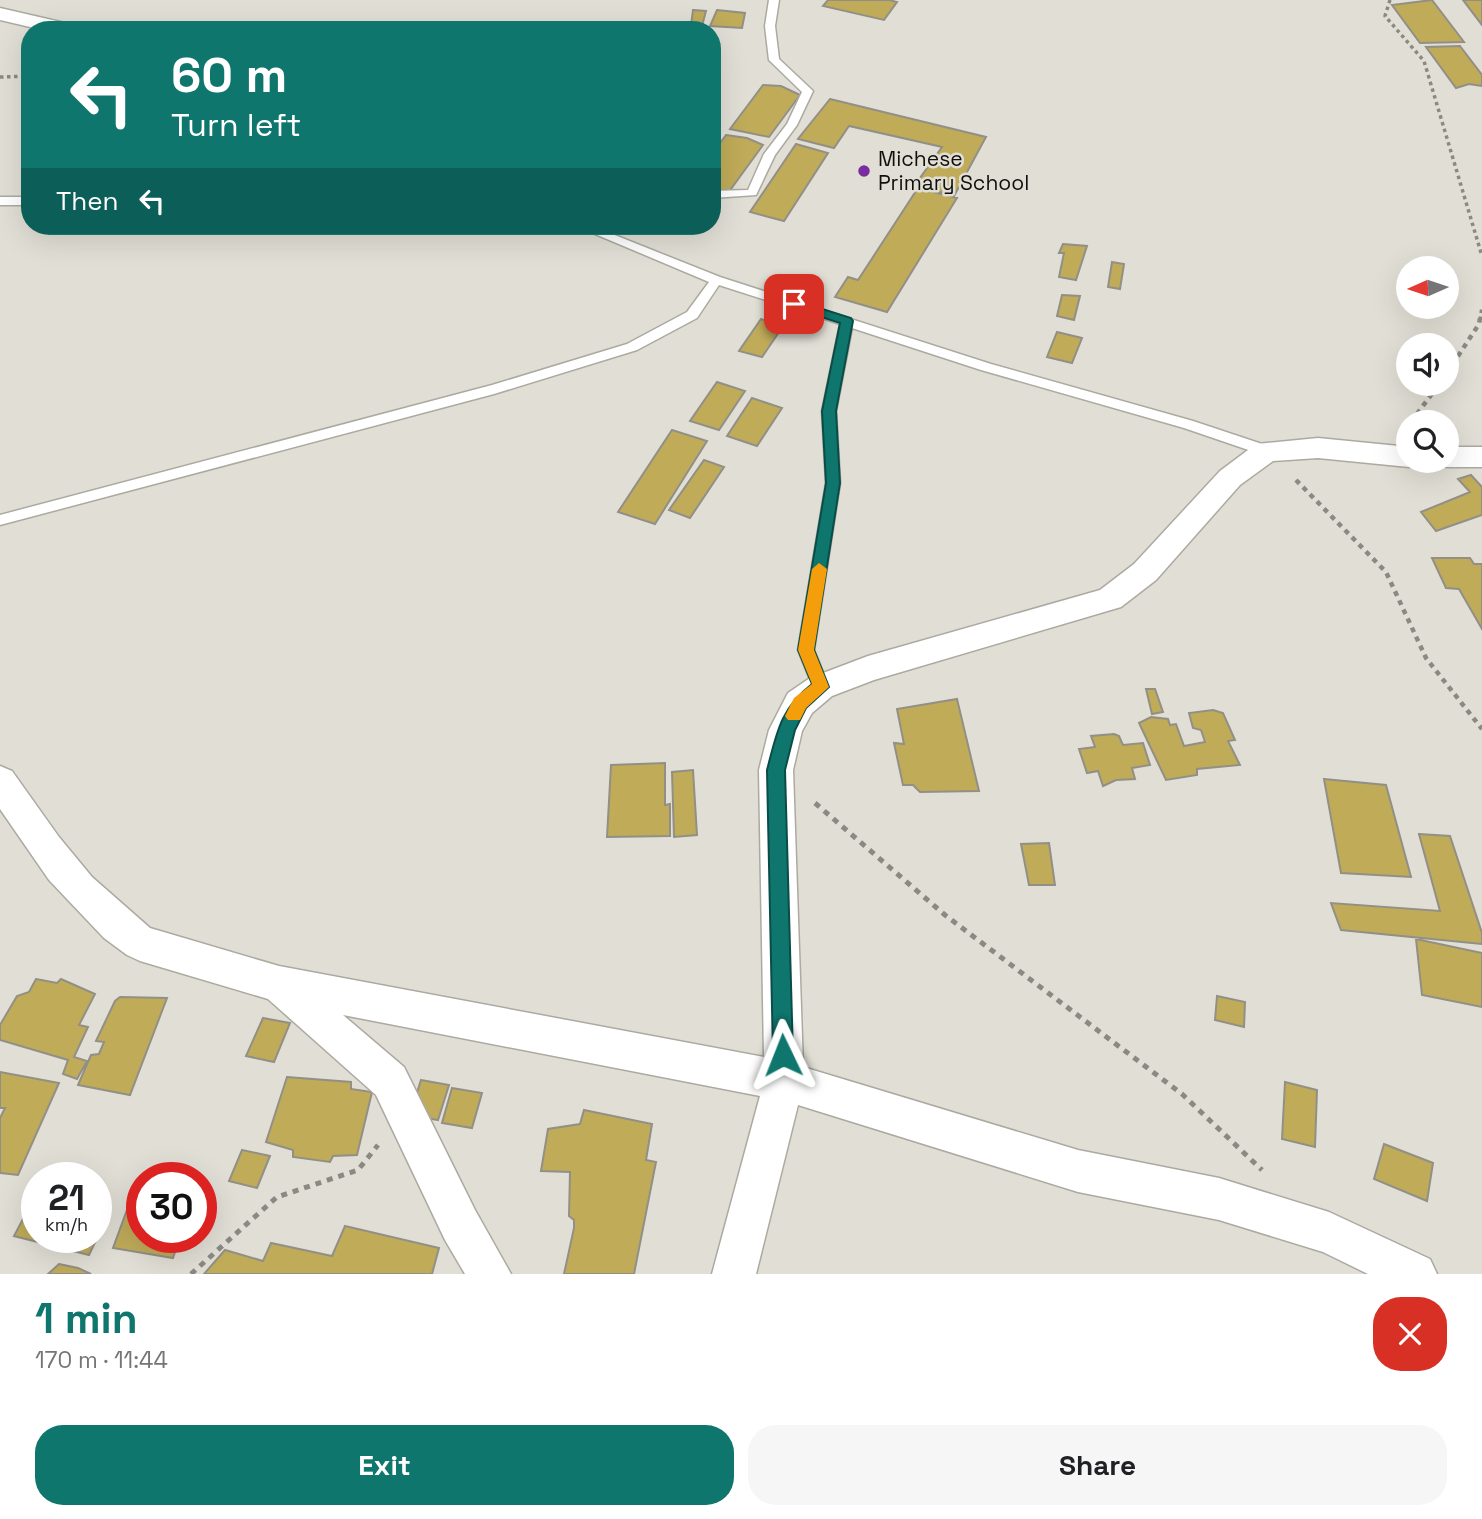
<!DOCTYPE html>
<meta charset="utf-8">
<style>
body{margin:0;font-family:"Space Grotesk",sans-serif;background:#f6f6f6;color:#202124;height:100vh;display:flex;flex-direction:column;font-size:26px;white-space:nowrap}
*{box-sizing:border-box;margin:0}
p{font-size:23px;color:#757577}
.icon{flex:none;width:38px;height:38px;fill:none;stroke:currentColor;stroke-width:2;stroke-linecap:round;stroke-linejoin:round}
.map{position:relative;height:1274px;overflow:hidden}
.drawer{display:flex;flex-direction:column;background:#fff;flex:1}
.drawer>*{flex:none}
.banner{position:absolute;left:21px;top:21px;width:700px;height:214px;border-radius:28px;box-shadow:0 7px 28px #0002;background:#0f766e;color:#fff;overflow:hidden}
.needle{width:46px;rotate:267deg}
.fabs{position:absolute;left:1396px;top:256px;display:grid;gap:14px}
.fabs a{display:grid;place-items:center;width:63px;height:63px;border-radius:50%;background:#fff;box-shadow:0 7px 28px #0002;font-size:35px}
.speed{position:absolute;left:21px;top:1162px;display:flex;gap:14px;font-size:35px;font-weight:700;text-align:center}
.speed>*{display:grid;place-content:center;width:91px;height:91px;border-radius:50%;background:#fff;box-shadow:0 7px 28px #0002;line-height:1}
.speed small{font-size:18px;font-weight:400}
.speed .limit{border:10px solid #d22;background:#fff;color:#111}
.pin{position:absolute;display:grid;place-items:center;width:60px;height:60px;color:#fff;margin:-30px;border-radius:14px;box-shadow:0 4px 10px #0006}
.me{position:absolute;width:77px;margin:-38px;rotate:358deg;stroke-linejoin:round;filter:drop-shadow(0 0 5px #0008)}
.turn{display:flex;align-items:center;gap:24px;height:147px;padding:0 35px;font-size:32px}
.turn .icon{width:91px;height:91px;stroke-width:2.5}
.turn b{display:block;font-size:49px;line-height:60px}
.then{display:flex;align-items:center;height:66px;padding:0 35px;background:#0003;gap:14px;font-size:26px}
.round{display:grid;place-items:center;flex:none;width:74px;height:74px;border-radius:28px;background:#f6f6f6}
.overview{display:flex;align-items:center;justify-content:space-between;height:119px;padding:0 35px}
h1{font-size:42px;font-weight:600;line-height:52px;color:#0f766e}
.cta{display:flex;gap:14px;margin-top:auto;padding:14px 35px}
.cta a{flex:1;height:80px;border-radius:28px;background:#0f766e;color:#fff;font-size:28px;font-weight:600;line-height:80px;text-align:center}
.cta a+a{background:#f6f6f6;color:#202124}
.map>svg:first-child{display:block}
.building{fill:#c0ab59;stroke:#929086;stroke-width:2}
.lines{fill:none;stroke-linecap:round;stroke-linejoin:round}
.service-casing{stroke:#acaaa0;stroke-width:3}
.minor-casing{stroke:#acaaa0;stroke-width:3}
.path-far2{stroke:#8a8982;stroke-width:3.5;stroke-dasharray:3.5 3.5;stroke-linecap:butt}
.path-far1{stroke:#8a8982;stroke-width:4.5;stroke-dasharray:5 5;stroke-linecap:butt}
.path{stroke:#8a8982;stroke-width:5;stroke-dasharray:6 6;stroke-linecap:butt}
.service{fill:#fff;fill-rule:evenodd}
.minor{fill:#fff;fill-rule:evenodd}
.route{fill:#0f766e;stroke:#0a4d48;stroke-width:2}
.slow{fill:#f59e0b}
.poi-dot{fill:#792d9f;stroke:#e1dfd5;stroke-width:2.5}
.labels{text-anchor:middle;stroke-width:5;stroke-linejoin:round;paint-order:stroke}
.far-poi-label{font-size:21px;fill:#100f0c;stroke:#e1dfd5;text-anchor:start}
</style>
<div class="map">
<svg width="1482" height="1274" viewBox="0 0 1482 1274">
<rect width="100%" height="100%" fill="#e1dfd5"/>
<path class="building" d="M828,0H889L897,2L884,20L823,6Z
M1432,0L1464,42L1420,43L1392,5Z
M1463,0H1482V25Z
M693,10L706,11L702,26L691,25Z
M717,10L745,13L742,28L710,26Z
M1460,46L1482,75V86L1469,84L1456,88L1426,47Z
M763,85L781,86L800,95L769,137L730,129Z
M830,99L986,137L954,196L915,185L942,147L849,126L834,148L798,139Z
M726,135L747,138L763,145L728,193L712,186V154Z
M796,144L828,153L784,221L750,212Z
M918,188L957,198L887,312L835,297L848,277L858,280Z
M1063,244L1087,246L1076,280L1059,277L1064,253H1059Z
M1112,262L1124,264L1120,289L1108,287Z
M1062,295L1080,296L1074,320L1057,316Z
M761,319L774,324L770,329L779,332L762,357L739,351Z
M1057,332L1082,338L1072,363L1047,357Z
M717,382L745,391L719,430L690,421Z
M752,398L782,408L757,446L727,436Z
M672,430L707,441L655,524L618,512Z
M704,460L724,467L690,518L669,510Z
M1471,475L1482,487V515L1436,531L1421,512L1470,492L1458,479Z
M1432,558H1470L1474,564H1482V629L1459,589L1446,588Z
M1146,689H1155L1163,712L1152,714Z
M957,699L979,791L920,792L913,785H903L894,743L904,744L897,709Z
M1213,710L1223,713L1235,740L1228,741L1240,765L1197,769V775L1166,780L1139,723L1151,717L1168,719L1170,725L1176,724L1184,746L1205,742L1201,730L1193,728L1189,713Z
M1114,734L1119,736L1123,745L1143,743L1150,765L1132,768L1135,779L1116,780L1103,786L1098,771L1087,773L1079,749L1095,747L1091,736Z
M665,763V805L670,804V836L607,837L611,765Z
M693,770L697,835L674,837L672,772Z
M1324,779L1386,785L1411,877L1341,873Z
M1419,834L1450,836L1482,933V944L1341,930L1331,903L1440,911Z
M1049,843L1055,885H1029L1021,844Z
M1416,939L1482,953V1007L1422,995Z
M36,979L57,983L61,979L95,994L79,1025L88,1027L74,1057L87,1061L77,1079L63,1074L68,1060L0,1040V1025L17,996L29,992Z
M1217,996L1245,1002L1244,1027L1215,1020Z
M120,997L167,998L130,1095L78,1085L91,1055L99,1054L104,1042L96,1041L115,1001Z
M263,1018L290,1023L274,1062L246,1056Z
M0,1072L59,1083L18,1175L0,1173V1118L5,1108H0Z
M287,1077L351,1082V1089L372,1092L357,1155L333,1156L330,1162L293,1157V1150L266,1142Z
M421,1080L449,1085L438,1120L410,1115Z
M1285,1082L1317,1090L1315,1147L1282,1139Z
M452,1088L482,1093L472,1128L442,1123Z
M584,1110L652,1124L646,1160L656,1162L634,1274H564L574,1228V1220L569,1216L570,1172L541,1171L548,1129L580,1124Z
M1384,1144L1433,1163L1427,1201L1374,1179Z
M242,1150L270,1156L257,1188L229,1181Z
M131,1199H142V1237H180L173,1258L113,1248Z
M33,1200L37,1201V1237H96V1231L100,1232L89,1255L14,1236Z
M345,1226L439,1248L432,1274H204L225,1250L263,1261L271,1243L332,1256Z
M59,1264L78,1268L91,1274H48Z"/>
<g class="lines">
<defs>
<path id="service" d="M769,0H779L775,26L779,59L813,91L797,125L775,155L756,195L712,198V191L748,190L764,154L787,124L802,92L769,60L765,26Z
M0,197H30V205H0Z
M576,226H592L720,277L991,364L1193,421L1271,447L1273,451L1266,456L1184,428L981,370L852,328L836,411L840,483L814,650L829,687L827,692H815L798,650L826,483L822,411L840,324L719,285L697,318L637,350L494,394L0,525V515L492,385L627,344L687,312L709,282Z"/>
<path id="minor" d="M0,8L78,26L81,30H43L0,20Z
M1318,438L1409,447V460H1421L1419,464L1409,467L1318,458L1273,461L1240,485L1156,580L1121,607L874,680L832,696L812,713L802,731L793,770L803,1067L1078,1150L1219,1178L1329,1212L1430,1259L1437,1274H1368L1323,1252L1219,1220L1078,1192L798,1105L756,1274H712L760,1096L343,1015L404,1067L475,1210L511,1274H465L445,1240L376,1095L268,999L140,961L127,955L104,938L49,880L0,809V766L12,771L59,837L92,877L150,928L279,966L764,1057L759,770L769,730L788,693L810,678L868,656L1100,590L1134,564L1220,471L1256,444Z
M1447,447H1482V467H1447L1437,464L1435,460H1447Z"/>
</defs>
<use href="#service" class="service-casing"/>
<use href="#minor" class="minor-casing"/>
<path class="path-far2" d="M1390,0L1385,16L1424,61L1482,256
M0,77L30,76
M1480,320L1482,307"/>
<path class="path-far1" d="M1447,373L1479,324L1480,318
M1411,422L1440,383
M1296,480L1386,572L1426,658L1482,729"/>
<path class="path" d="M815,803L945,915L1182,1094L1262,1170
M191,1274L277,1197L358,1170L378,1145"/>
<use href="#service" class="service"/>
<use href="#minor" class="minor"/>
</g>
<path class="route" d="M794,300L851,318L853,321L836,411L840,483L814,650L829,687L806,708L795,730L785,770L793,1055L790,1062L783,1065L776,1062L773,1055L767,770C777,732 780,709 812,684L798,650L826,483L822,411L840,323L790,307L788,304Z"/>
<path class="slow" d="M819,563L827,569L814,650L829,687L806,708L800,720H788L785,716L794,698L812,684L798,650L812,569Z"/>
<circle class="poi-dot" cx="864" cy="171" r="7"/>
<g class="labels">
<g class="far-poi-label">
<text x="878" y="166">Michese<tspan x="878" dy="24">Primary School</tspan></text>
</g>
</g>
</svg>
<div class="fabs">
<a><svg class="needle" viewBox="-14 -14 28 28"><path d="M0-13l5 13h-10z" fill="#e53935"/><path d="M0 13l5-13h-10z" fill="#757577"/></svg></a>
<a><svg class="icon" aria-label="sound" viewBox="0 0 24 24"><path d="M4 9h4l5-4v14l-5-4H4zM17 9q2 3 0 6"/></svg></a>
<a><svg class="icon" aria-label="search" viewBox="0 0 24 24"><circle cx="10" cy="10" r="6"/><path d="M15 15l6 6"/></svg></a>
</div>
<div class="speed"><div>21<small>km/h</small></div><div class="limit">30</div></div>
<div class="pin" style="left:794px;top:304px;background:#d93025"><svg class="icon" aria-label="arrive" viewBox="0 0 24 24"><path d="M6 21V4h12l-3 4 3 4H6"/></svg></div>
<svg class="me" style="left:783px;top:1055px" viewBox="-20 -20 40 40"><path d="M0-17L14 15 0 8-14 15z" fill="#0f766e" stroke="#fff" stroke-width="4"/></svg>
<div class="banner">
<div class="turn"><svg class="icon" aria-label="left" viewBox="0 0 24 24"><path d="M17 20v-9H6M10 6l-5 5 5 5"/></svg><div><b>60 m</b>Turn left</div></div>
<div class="then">Then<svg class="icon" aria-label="left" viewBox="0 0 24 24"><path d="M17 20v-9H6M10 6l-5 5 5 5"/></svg></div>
</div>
</div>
<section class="drawer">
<div class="overview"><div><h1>1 min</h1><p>170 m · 11:44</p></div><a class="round" style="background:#d93025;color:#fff"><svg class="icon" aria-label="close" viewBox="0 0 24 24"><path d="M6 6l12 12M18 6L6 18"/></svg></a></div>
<div class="cta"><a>Exit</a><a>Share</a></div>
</section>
